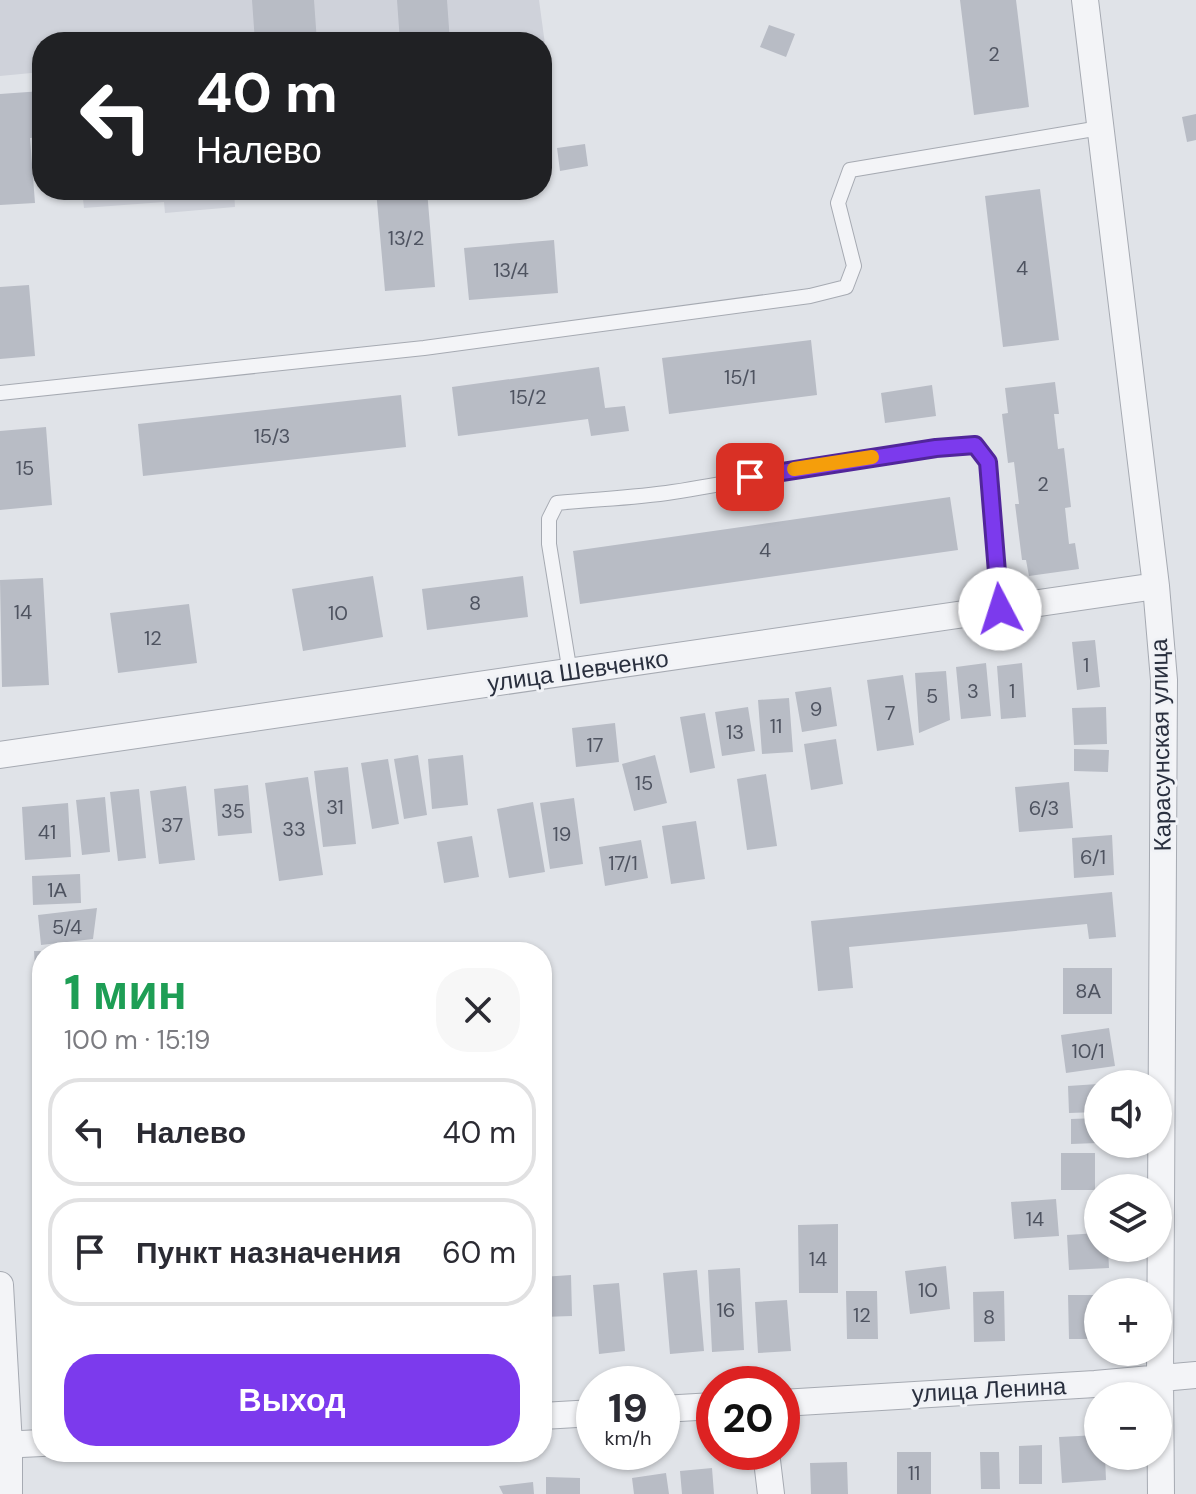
<!DOCTYPE html>
<html lang="ru">
<meta charset="utf-8">
<style>
body{margin:0;font-family:"DM Sans",sans-serif;background:#f7f7f7;color:#2b2b33;height:100vh;display:flex;flex-direction:column;font-size:30px;white-space:nowrap}
*{box-sizing:border-box;margin:0}
p{font-size:26px;color:#7c7c81}
.icon{flex:none;width:44px;height:44px;fill:none;stroke:currentColor;stroke-width:2;stroke-linecap:round;stroke-linejoin:round}
.map{position:relative;flex:1;overflow:hidden}
.panel{position:absolute;left:32px;top:942px;width:520px;height:520px;display:flex;flex-direction:column;background:#fff;border-radius:32px;box-shadow:0 2px 6px #0004}
.panel>*{flex:none}
.banner{position:absolute;left:32px;top:32px;width:520px;height:168px;border-radius:32px;box-shadow:0 2px 6px #0004;background:#202124;color:#fff;overflow:hidden}
.controls{position:absolute;left:1084px;top:1070px;display:grid;gap:16px}
.controls a{display:grid;place-items:center;width:88px;height:88px;border-radius:50%;background:#fff;box-shadow:0 2px 6px #0004;font-size:40px}
.speed{position:absolute;left:576px;top:1366px;display:flex;gap:16px;font-size:40px;font-weight:700;text-align:center}
.speed>*{display:grid;place-content:center;width:104px;height:104px;border-radius:50%;background:#fff;box-shadow:0 2px 6px #0004;line-height:1}
.speed small{font-size:20px;font-weight:400}
.speed .limit{border:12px solid #d22;background:#fff;color:#111}
.pin{position:absolute;display:grid;place-items:center;width:68px;height:68px;color:#fff;margin:-34px;border-radius:16px;box-shadow:0 4px 12px #0006}
.me{position:absolute;width:88px;margin:-44px;rotate:355deg;stroke-linejoin:round;filter:drop-shadow(0 0 6px #0008)}
.turn{display:flex;align-items:center;gap:28px;height:168px;padding:0 32px;font-size:36px}
.turn .icon{width:104px;height:104px;stroke-width:2.5}
.turn b{display:block;font-size:56px;line-height:68px}
.round{display:grid;place-items:center;flex:none;width:84px;height:84px;border-radius:32px;background:#f7f7f7}
.headline{display:flex;align-items:center;justify-content:space-between;height:136px;padding:0 32px}
h1{font-size:48px;font-weight:800;line-height:60px;color:#1e9e55}
.primary-button{display:flex;gap:16px;margin-top:auto;padding:16px 32px}
.primary-button a{flex:1;height:92px;border-radius:32px;background:#7c3aed;color:#fff;font-size:32px;font-weight:800;line-height:92px;text-align:center}
ul{padding:0;list-style:none}
li{display:flex;align-items:center;gap:24px;height:108px;margin:0 16px 12px;padding:0 16px;border:4px solid #e1e1e2;border-radius:32px}
li div{flex:1}
li b{display:block;font-size:30px}
li em{font-style:normal}
.map>svg:first-child{display:block}
.built{fill:#cfd2da}
.building{fill:#b8bcc5}
.lines{fill:none;stroke-linecap:round;stroke-linejoin:round}
.lane-casing{stroke:#a6aab2;stroke-width:16}
.street-casing{stroke:#a6aab2;stroke-width:28}
.lane{stroke:#f3f4f7;stroke-width:14}
.street{stroke:#f3f4f7;stroke-width:26}
.route-casing{stroke:#51269a;stroke-width:20}
.route{stroke:#7c3aed;stroke-width:14}
.slow{stroke:#f59e0b;stroke-width:14}
.labels{text-anchor:middle;stroke-width:6;stroke-linejoin:round;paint-order:stroke}
.number-label{font-size:20px;fill:#4e5360}
.street-label{font-size:24px;fill:#2a303f;stroke:#f0f2f6}
</style>
<div class="map">
<svg width="1196" height="1494" viewBox="0 0 1196 1494">
<rect width="100%" height="100%" fill="#e0e3e8"/>
<path class="built" d="M0,0H539L549,74H542V42H42V72L0,76Z
M82,190H234L235,207L165,213L164,202L84,208Z"/>
<path class="building" d="M252,0H314L317,42H255Z
M397,0H447L450,42H400Z
M960,0H1016L1029,107L974,115Z
M769,25L795,34L786,57L760,47Z
M42,91V137L30,138L35,203L0,205V94Z
M1196,114V140L1187,142L1182,117Z
M585,144L588,166L560,171L557,148Z
M1040,189L1059,340L1003,347L985,196Z
M376,190H427L435,287L385,291Z
M554,240L558,293L469,300L464,248Z
M29,285L35,356L0,359V287Z
M811,340L817,395L669,414L662,358Z
M599,367L605,408L625,406L629,431L591,436L588,419L458,436L452,387Z
M1055,382L1059,414H1054L1058,449L1064,448L1071,507L1065,508L1069,544L1075,543L1079,569L1029,576L1026,560H1022L1015,504H1019L1014,462L1008,463L1002,414L1008,413L1005,388Z
M932,385L936,416L885,423L881,393Z
M401,395L406,447L143,476L138,424Z
M46,427L52,505L0,510V431Z
M950,497L958,550L580,604L573,551Z
M373,576L383,637L303,651L292,589Z
M523,576L528,617L427,630L422,589Z
M43,578L49,685L2,687L0,580Z
M189,604L197,663L118,673L110,613Z
M1095,640L1100,687L1077,690L1072,642Z
M986,663L991,716L961,719L956,667Z
M1022,663L1026,717L1001,719L997,666Z
M946,671L950,720L919,733L915,673Z
M903,675L914,745L877,751L867,680Z
M831,687L837,726L802,732L795,692Z
M789,698L793,752L762,754L758,700Z
M748,707L755,751L722,756L715,712Z
M1106,707L1107,744L1074,745L1072,708Z
M705,713L715,768L690,773L680,717Z
M615,723L619,762L576,767L572,728Z
M836,739L843,784L811,790L804,744Z
M1074,749L1109,750L1108,772L1074,771Z
M418,755L427,815L404,819L394,759Z
M463,755L468,805L432,809L428,759Z
M655,755L667,803L634,811L622,764Z
M388,759L399,824L372,829L361,763Z
M348,767L356,844L323,847L314,771Z
M766,774L777,846L747,850L737,779Z
M308,777L323,875L279,881L265,783Z
M1069,782L1073,828L1019,832L1015,787Z
M248,785L252,833L218,836L214,789Z
M186,786L195,860L159,864L150,791Z
M139,789L146,858L118,861L110,792Z
M105,797L110,852L82,855L76,800Z
M574,798L583,864L550,869L540,803Z
M533,802L545,872L509,878L497,809Z
M68,803L71,857L25,860L22,807Z
M696,821L705,879L671,884L662,826Z
M1112,835L1114,875L1074,878L1072,838Z
M472,836L479,877L444,883L437,842Z
M641,840L648,878L605,886L599,847Z
M80,874L81,903L33,905L32,876Z
M1112,892L1116,937L1089,939L1087,924L849,947L853,988L818,991L811,921Z
M97,908L93,939L41,945L38,915Z
M86,947L87,952H54V950Z
M34,951H42V983L36,984Z
M1063,968H1112V1014H1063Z
M42,998V1034H40L36,999Z
M1109,1028L1115,1066L1066,1073L1061,1035Z
M42,1055V1083H38L36,1056Z
M1098,1084V1112L1069,1113L1068,1086Z
M1098,1118V1143L1071,1144V1119Z
M1061,1153H1095V1190H1061Z
M1056,1199L1059,1236L1014,1239L1011,1202Z
M838,1224V1293H799L798,1225Z
M1098,1233V1248H1108L1109,1268L1069,1270L1067,1235Z
M946,1266L950,1309L910,1314L905,1271Z
M740,1268L744,1350L712,1352L708,1270Z
M697,1270L704,1351L670,1354L663,1273Z
M571,1275L572,1316L542,1317V1277Z
M619,1283L625,1351L599,1354L593,1285Z
M846,1291H877L878,1339H847Z
M1004,1291L1005,1341L974,1342L973,1292Z
M1068,1295H1098V1339H1069Z
M787,1300L791,1351L758,1353L755,1302Z
M1098,1435V1456H1105L1106,1480L1062,1483L1059,1437Z
M1042,1445V1484H1019V1446Z
M897,1452H931V1494H897Z
M980,1452H999L1000,1489H981Z
M847,1462L848,1494H811L810,1463Z
M712,1468L714,1494H682L680,1471Z
M666,1473L669,1494H634L632,1478Z
M546,1477L580,1478V1494H546Z
M533,1482L534,1494H503L499,1486Z"/>
<g class="lines">
<defs>
<path id="lane" d="M0,393L424,348L810,296L846,287L854,266L838,203L850,170L1100,128
M570,673L549,544V519L557,503C596,499 635,498 673,492C774,476 873,452 975,445L988,462L1000,609"/>
<path id="street" d="M1085,0L1156,586L1164,680L1160,1377L1161,1494
M0,755L1156,586
M0,1285L9,1445V1494
M782,1403L1095,1384L1196,1375
M662,1409L714,1406
M542,1416L594,1413
M0,1445L42,1443
M766,1452L771,1494"/>
</defs>
<use href="#lane" class="lane-casing"/>
<use href="#street" class="street-casing"/>
<use href="#lane" class="lane"/>
<use href="#street" class="street"/>
</g>
<g class="lines">
<defs>
<path id="route" d="M750,477L936,448L975,445L988,462L1000,609"/>
</defs>
<use href="#route" class="route-casing"/>
<use href="#route" class="route"/>
<path class="slow" d="M794,469L872,457"/>
</g>
<g class="labels">
<g class="number-label">
<text x="994" y="61">2</text>
<text x="406" y="245">13/2</text>
<text x="1022" y="275">4</text>
<text x="511" y="277">13/4</text>
<text x="740" y="384">15/1</text>
<text x="528" y="404">15/2</text>
<text x="272" y="443">15/3</text>
<text x="25" y="475">15</text>
<text x="1043" y="491">2</text>
<text x="765" y="557">4</text>
<text x="475" y="610">8</text>
<text x="23" y="619">14</text>
<text x="338" y="620">10</text>
<text x="153" y="645">12</text>
<text x="1086" y="672">1</text>
<text x="973" y="698">3</text>
<text x="1012" y="698">1</text>
<text x="932" y="703">5</text>
<text x="816" y="716">9</text>
<text x="890" y="720">7</text>
<text x="776" y="733">11</text>
<text x="735" y="739">13</text>
<text x="595" y="752">17</text>
<text x="644" y="790">15</text>
<text x="335" y="814">31</text>
<text x="1044" y="815">6/3</text>
<text x="233" y="818">35</text>
<text x="172" y="832">37</text>
<text x="294" y="836">33</text>
<text x="47" y="839">41</text>
<text x="562" y="841">19</text>
<text x="1093" y="864">6/1</text>
<text x="623" y="870">17/1</text>
<text x="57" y="897">1А</text>
<text x="67" y="934">5/4</text>
<text x="1088" y="998">8А</text>
<text x="1088" y="1058">10/1</text>
<text x="1035" y="1226">14</text>
<text x="818" y="1266">14</text>
<text x="928" y="1297">10</text>
<text x="726" y="1317">16</text>
<text x="862" y="1322">12</text>
<text x="989" y="1324">8</text>
<text x="914" y="1480">11</text>
</g>
<g class="street-label">
<text transform="translate(578 671) rotate(-8)" y="8">улица Шевченко</text>
<text transform="translate(1161 745) rotate(-91)" y="8">Карасунская улица</text>
<text transform="translate(989 1390) rotate(-3)" y="8">улица Ленина</text>
</g>
</g>
</svg>
<div class="controls">
<a><svg class="icon" aria-label="sound" viewBox="0 0 24 24"><path d="M4 9h4l5-4v14l-5-4H4zM17 9q2 3 0 6"/></svg></a>
<a><svg class="icon" aria-label="layers" viewBox="0 0 24 24"><path d="M12 4l9 5-9 5-9-5zM3 14l9 5 9-5"/></svg></a>
<a>+</a>
<a>−</a>
</div>
<div class="speed"><div>19<small>km/h</small></div><div class="limit">20</div></div>
<div class="pin" style="left:750px;top:477px;background:#d93025"><svg class="icon" aria-label="arrive" viewBox="0 0 24 24"><path d="M6 21V4h12l-3 4 3 4H6"/></svg></div>
<svg class="me" style="left:1000px;top:609px" viewBox="-20 -20 40 40"><circle r="19" fill="#fff"/><path d="M0-13L10 11 0 6-10 11z" fill="#7c3aed"/></svg>
<div class="banner">
<div class="turn"><svg class="icon" aria-label="left" viewBox="0 0 24 24"><path d="M17 20v-9H6M10 6l-5 5 5 5"/></svg><div><b>40 m</b>Налево</div></div>
</div>
<section class="panel">
<div class="headline"><div><h1>1 мин</h1><p>100 m · 15:19</p></div><a class="round"><svg class="icon" aria-label="close" viewBox="0 0 24 24"><path d="M6 6l12 12M18 6L6 18"/></svg></a></div>
<ul>
<li><svg class="icon" aria-label="left" viewBox="0 0 24 24"><path d="M17 20v-9H6M10 6l-5 5 5 5"/></svg><div><b>Налево</b></div><em>40 m</em></li>
<li><svg class="icon" aria-label="arrive" viewBox="0 0 24 24"><path d="M6 21V4h12l-3 4 3 4H6"/></svg><div><b>Пункт назначения</b></div><em>60 m</em></li>
</ul>
<div class="primary-button"><a>Выход</a></div>
</section>
</div>
